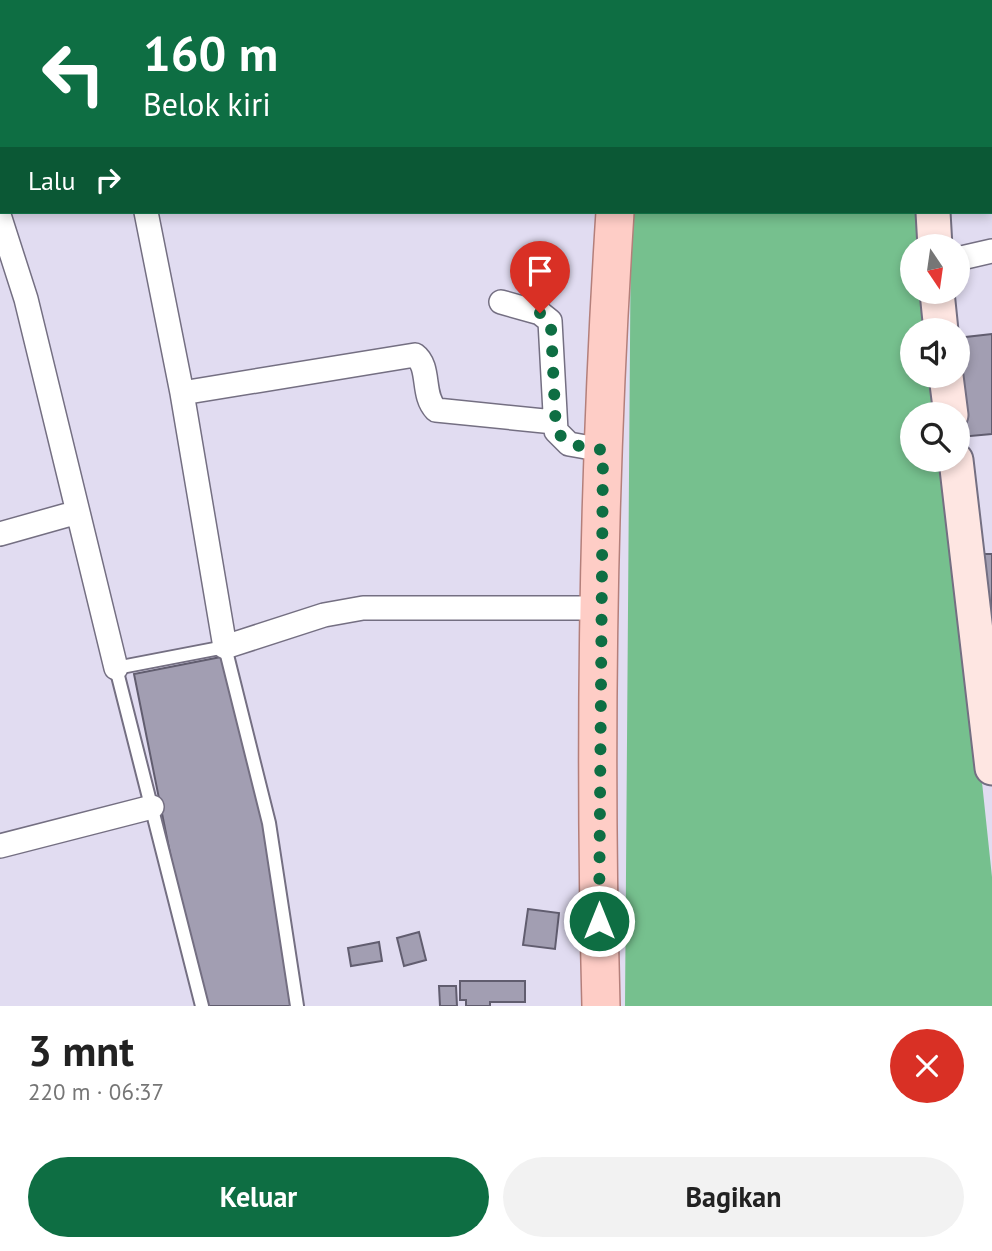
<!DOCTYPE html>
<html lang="id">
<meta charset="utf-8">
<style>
body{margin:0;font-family:"PT Sans",sans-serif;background:#f2f2f2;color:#222;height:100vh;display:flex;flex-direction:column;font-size:26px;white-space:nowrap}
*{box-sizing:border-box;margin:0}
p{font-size:23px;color:#767676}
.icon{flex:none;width:38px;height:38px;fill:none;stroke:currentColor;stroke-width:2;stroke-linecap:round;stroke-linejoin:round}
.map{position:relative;height:1006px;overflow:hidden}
.side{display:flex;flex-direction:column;background:#fff;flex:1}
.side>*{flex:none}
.hud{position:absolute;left:0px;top:0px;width:992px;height:214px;box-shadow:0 4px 10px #0003;background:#0e6e43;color:#fff;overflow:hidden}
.needle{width:46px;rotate:167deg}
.controls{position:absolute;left:900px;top:234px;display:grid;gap:14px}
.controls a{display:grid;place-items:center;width:70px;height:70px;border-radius:50%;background:#fff;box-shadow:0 4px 10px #0003;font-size:35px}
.pin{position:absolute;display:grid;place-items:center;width:60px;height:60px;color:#fff;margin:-72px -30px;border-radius:50% 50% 50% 0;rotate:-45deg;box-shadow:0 0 7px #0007}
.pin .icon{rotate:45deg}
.me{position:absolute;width:77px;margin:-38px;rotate:0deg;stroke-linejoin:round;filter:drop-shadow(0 0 5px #0008)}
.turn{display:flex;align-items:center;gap:24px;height:147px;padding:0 28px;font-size:32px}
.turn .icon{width:91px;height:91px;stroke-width:2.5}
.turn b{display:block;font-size:49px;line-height:60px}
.then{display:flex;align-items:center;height:66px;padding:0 28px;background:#0003;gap:14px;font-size:26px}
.round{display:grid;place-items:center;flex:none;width:74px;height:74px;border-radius:37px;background:#f2f2f2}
.summary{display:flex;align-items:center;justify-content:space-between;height:119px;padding:0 28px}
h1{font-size:42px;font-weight:800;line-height:52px}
.primary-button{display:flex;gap:14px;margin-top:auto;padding:14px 28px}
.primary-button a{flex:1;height:80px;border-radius:42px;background:#0e6e43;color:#fff;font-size:28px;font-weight:800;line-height:80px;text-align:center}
.primary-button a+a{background:#f2f2f2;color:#222}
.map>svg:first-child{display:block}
.forest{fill:#76c08e}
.building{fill:#a29eb2;stroke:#615d6f;stroke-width:2}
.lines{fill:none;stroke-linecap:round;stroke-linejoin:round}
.lane-casing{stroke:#746f82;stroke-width:16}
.street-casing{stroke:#746f82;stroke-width:26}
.secondary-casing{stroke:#746f82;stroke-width:37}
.primary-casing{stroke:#b47f7a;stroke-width:40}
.lane{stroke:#fff;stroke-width:12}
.street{stroke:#fff;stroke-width:23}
.secondary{stroke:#fee6e2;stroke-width:33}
.primary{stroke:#fecdc6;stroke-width:37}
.route{stroke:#0e6e43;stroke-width:12;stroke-dasharray:0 21.6}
</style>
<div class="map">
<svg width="992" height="1006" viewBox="0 0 992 1006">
<rect width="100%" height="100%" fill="#e1dcf1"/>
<path class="forest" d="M631,212H922L926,247H912V292H931L935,331H912V376H940L944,415H912V460H948L992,877V1006H625Z"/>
<path class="building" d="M992,334V434L960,437L954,376H957V338Z
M981,554H992V645Z
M226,656L273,866L294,1006H207L177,888L134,674Z
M528,909L559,913L555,949L523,945Z
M419,932L426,960L404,966L397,938Z
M379,942L382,961L351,966L348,948Z
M460,981H525V1002H490V1006H466V1000H460Z
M439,986H456L457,1006H440Z"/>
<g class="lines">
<defs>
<path id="lane" d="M202,1006L116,668L225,647L269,823L297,1006"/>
<path id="street" d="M358,0V2
M91,2L105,0
M958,2V0
M990,111H992
M146,212L182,393L225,647L324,615L363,608H599
M0,218L26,299L116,668
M957,259L992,251
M501,302L540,313L550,321L556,431L569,444L603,450
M182,393L415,355C431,367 421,395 436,410L554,422
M0,534L78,512
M0,846L152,807"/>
<path id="secondary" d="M0,171L2,170
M933,212L935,247
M937,292L941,331
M946,376L951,415
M956,460L992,768"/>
<path id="primary" d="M628,2L629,0
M601,1006C594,741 598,476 615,212"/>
</defs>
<use href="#lane" class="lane-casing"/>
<use href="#street" class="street-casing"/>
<use href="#secondary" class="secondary-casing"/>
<use href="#primary" class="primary-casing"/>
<use href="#lane" class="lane"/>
<use href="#street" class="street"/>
<use href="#secondary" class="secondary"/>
<use href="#primary" class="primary"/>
</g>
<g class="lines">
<path class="route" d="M540,313L550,321L551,327L556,431L569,444L603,450L599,921"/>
</g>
</svg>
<div class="controls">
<a><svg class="needle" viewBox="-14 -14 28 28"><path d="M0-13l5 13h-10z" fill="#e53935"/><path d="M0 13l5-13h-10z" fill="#767676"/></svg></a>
<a><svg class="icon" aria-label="sound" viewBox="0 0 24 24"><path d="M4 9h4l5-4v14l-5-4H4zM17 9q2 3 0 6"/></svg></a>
<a><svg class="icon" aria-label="search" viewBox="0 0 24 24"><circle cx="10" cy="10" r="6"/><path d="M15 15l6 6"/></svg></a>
</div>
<div class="pin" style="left:540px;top:313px;background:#d93025"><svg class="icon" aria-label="arrive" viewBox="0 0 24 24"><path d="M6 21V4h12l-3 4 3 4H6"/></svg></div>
<svg class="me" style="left:599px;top:921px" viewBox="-20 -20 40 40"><circle r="17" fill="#0e6e43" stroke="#fff" stroke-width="3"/><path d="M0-11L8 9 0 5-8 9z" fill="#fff"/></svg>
<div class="hud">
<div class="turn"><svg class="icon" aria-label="left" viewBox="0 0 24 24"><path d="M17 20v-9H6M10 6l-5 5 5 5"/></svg><div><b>160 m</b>Belok kiri</div></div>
<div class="then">Lalu<svg class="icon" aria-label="right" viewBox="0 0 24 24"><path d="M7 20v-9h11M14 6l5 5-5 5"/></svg></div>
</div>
</div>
<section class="side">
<div class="summary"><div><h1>3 mnt</h1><p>220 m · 06:37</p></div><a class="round" style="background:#d93025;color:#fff"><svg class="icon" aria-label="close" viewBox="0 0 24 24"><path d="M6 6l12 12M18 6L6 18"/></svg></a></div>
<div class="primary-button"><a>Keluar</a><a>Bagikan</a></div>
</section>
